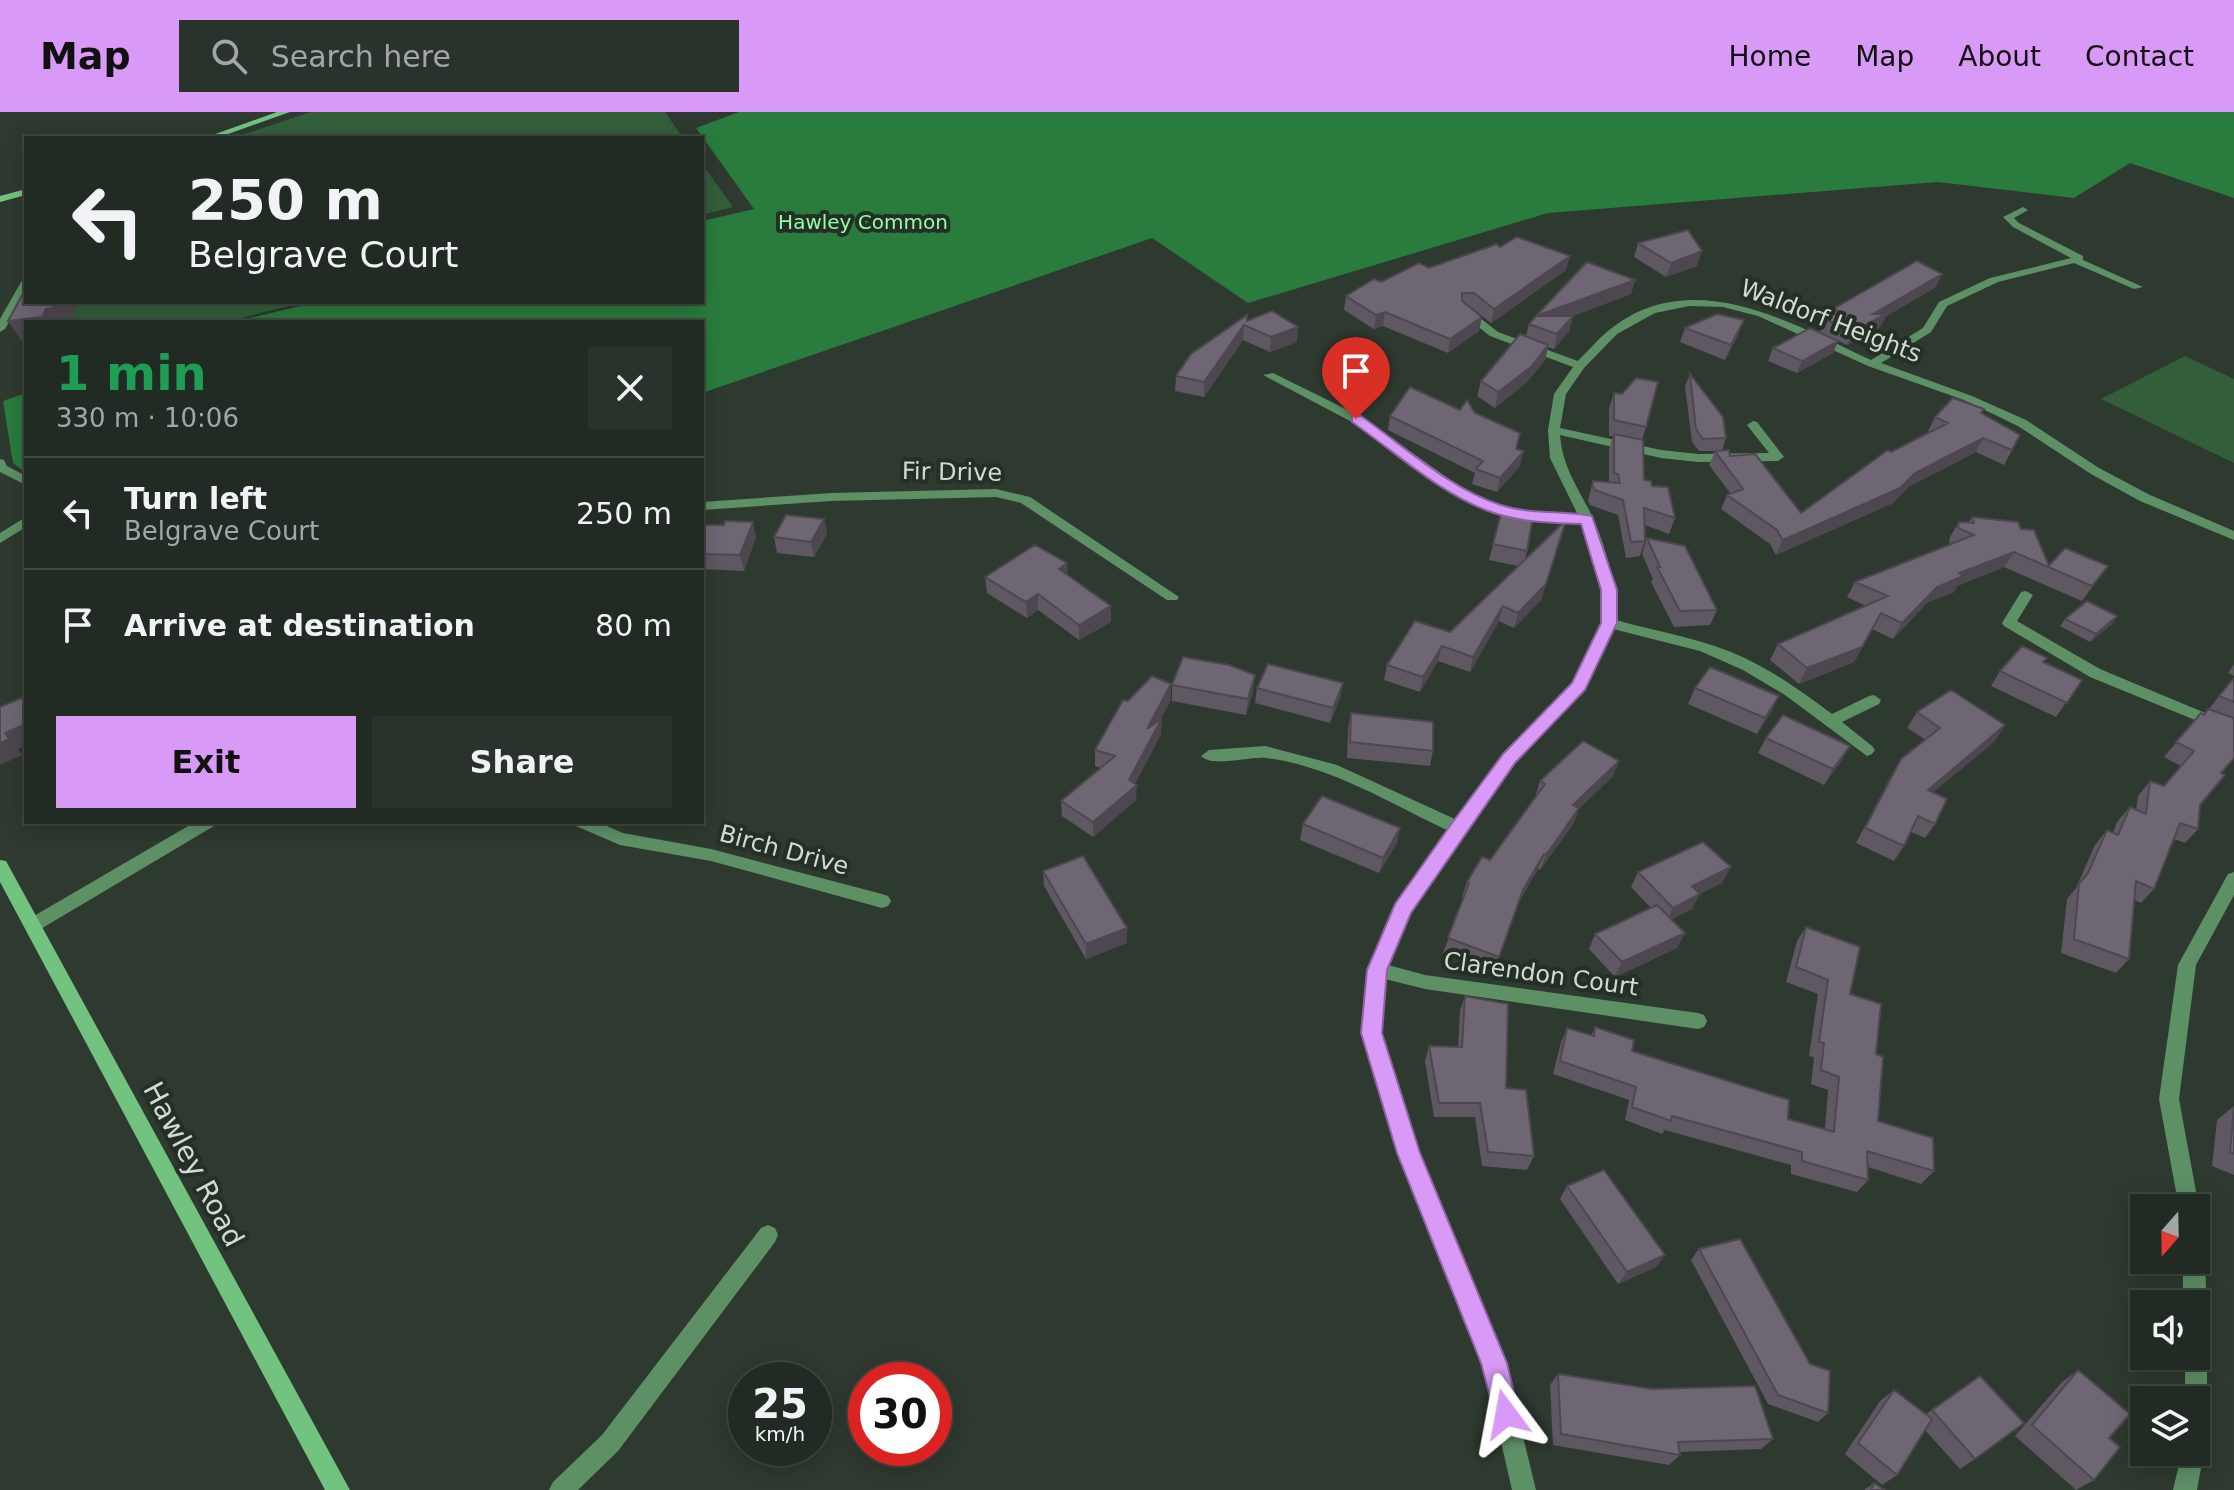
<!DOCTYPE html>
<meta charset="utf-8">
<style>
body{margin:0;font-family:"DejaVu Sans",sans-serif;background:#2a332b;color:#f1f3f6;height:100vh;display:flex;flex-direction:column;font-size:30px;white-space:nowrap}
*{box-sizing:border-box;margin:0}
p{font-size:26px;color:#a2a7a6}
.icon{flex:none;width:44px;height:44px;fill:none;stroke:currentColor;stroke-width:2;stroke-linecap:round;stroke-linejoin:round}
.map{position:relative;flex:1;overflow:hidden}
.side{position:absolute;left:24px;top:208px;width:680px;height:504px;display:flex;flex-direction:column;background:#222b23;border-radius:0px;box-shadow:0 4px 20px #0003,0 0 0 2px #3f4741}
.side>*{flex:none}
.top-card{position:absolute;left:24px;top:24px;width:680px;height:168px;border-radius:0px;box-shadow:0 4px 20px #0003,0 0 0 2px #3f4741;background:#222b23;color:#f1f3f6;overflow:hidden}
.needle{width:52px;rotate:200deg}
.buttons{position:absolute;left:2130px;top:1082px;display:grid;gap:16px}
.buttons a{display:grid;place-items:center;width:80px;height:80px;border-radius:0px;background:#222b23;box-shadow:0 4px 20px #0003,0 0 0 2px #3f4741;font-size:40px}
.speed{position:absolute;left:728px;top:1250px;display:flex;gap:16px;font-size:40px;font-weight:700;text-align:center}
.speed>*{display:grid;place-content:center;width:104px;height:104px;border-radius:50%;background:#222b23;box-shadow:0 4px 20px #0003,0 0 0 2px #3f4741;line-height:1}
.speed small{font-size:20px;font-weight:400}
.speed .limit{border:12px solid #d22;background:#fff;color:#111}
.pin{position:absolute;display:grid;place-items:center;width:68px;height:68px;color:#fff;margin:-82px -34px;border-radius:50% 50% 50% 0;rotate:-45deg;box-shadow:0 0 8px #0007}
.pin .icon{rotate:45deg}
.me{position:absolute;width:88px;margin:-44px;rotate:347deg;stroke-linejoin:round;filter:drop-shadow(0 0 6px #0008)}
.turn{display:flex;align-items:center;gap:28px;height:168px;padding:0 32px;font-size:36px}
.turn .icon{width:104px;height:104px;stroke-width:2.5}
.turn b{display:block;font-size:56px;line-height:68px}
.round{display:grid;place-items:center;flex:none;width:84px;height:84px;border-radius:0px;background:#2a332b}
.summary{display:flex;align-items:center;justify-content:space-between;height:136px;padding:0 32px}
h1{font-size:48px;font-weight:600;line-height:60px;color:#1e9e55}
.primary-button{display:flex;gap:16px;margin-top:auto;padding:16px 32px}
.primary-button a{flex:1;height:92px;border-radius:0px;background:#d99af7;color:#111;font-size:32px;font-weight:600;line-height:92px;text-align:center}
.primary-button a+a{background:#2a332b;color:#f1f3f6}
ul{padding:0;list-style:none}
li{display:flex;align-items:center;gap:24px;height:112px;padding:0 32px;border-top:2px solid #3f4741}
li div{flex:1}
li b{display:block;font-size:30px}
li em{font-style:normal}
header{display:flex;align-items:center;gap:48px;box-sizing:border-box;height:112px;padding:0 40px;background:#d99af7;color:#111}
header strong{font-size:38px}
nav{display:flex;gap:44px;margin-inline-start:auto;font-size:28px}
.search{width:560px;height:72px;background:#2a332b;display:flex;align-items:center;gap:20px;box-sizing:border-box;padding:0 28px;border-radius:0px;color:#a2a7a6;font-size:30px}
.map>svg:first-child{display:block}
.green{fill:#325f3a}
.forest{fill:#297c3d}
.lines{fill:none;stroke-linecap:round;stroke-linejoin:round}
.street{fill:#5e9066;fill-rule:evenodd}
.secondary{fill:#71c37f;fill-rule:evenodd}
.wall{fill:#5f5863}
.shaded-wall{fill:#4e4750}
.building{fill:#6f6673;stroke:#4e4750;stroke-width:2}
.route{fill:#d99af7;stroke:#8d64a1;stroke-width:2}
.labels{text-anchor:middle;stroke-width:8;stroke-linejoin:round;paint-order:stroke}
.far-park-label{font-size:20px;fill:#93fca5;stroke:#242f25}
.street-label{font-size:24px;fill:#d2dad3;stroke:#242f25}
.near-street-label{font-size:28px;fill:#d2dad3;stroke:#242f25}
</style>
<header>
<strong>Map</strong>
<div class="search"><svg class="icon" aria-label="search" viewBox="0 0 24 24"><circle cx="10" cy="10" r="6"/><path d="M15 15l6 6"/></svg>Search here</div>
<nav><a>Home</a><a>Map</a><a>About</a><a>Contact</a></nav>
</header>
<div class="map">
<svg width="2234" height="1378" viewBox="0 0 2234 1378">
<rect width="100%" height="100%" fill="#2e392f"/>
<path class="green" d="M311,0H665L683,26H233Z
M702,52L733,95L702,103Z
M41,190H304L226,210H31Z
M2185,244L2234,267V351L2101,287Z"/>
<path class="forest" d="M739,0H2234V86L2130,51L2074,86L1938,70L1548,101L1248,191L1152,126L702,281V210H233L318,190H702V109L754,97L696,16Z
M26,281V361L13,351L3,289Z"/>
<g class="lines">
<path class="street" d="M2023,95L2028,98L2014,106L2019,111L2083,144V148L2143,175L2134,177L2074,151L1998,170L1947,194L1931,220L1881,251L1972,284L2026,308L2099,356L2150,383L2234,419V428L2140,389L2091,362L2018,314L1964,288L1868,254L1758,204L1723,195L1689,194L1655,201L1617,222L1584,256L1566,282L1560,316L1661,338L1698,342L1769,341L1747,313L1753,309L1757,310L1784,345L1778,349L1698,350L1661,346L1560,323C1563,357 1578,375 1592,404C1607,437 1616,473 1616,508C1654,519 1694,525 1731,540C1768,555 1801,579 1832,602L1869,584L1874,583L1881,588L1879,592L1842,610L1872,634L1875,638L1872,642L1867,644L1785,583L1743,558L1700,539L1613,517L1584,578L1514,651L1409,801L1388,853L1425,863L1698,901L1704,903L1707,909L1704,915L1698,917L1425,877L1385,867L1381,921L1418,1041L1505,1251L1536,1378H1512L1483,1251L1398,1041L1363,921L1368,858L1393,798L1449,719C1391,692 1331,654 1266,646C1250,644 1212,656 1201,644L1209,638L1265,634L1337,653L1457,708L1504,643L1573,571L1602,511V478L1582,411L1535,410L1489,399L1451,380L1352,310L1263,263L1273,261L1360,304L1459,374L1498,393L1535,402L1578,403L1550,346L1548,318L1554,282L1573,255L1490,224L1462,202V198H1470L1498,220L1578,249C1588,239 1597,228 1608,219C1691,151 1791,211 1871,248L1923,216L1939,190L1990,166L2071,146L2013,115L2003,105Z
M26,167V180L5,217L0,220V207L21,170Z
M0,347L4,348L7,354L26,364V373L0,360Z
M996,377L1030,385L1179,485L1177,488H1167L1021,391L996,385L831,389L702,398V390L831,381Z
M26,405V415L0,431V421Z
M2026,479L2033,483L2017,509L2100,557L2234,613V624L2090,565L2004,514L2002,511L2021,480Z
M195,710H216L214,714L39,818L33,820L27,818L24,813L27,808Z
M574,710H597L623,721L711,737L882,782L888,784L891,789L888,794L882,796L711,749L620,733L576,714Z
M2234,760V783L2196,853L2179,987L2199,1096L2196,1103V1096H2179L2159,987L2178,853L2228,762Z
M768,1113L775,1116L778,1123L775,1130L618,1339L578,1378H549L553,1370L602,1323L761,1116Z
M2196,1139L2200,1141C2207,1156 2208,1185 2202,1200L2196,1202V1192H2183V1148H2196Z
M2196,1233L2204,1236L2207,1244V1327L2203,1336L2204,1340L2197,1378H2173L2182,1340H2196V1288H2185V1244H2196Z"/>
<path class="secondary" d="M277,0H290L217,26H204Z
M26,77V83L0,90V84Z
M0,748L6,749L350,1378H325L0,770Z"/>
</g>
<path class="wall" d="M1638,131L1697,154L1666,165L1634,145Z
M1429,156L1566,158L1491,211L1471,195H1469L1479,219L1448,241L1383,214L1374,217L1344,198L1346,184L1381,170Z
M1942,162L1936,175L1885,205L1880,215L1847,233L1838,229L1833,241L1797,261L1768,249L1773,236L1820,220L1825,207L1829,205L1833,197Z
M1635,168L1631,182L1573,204L1569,219L1554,237L1548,235L1545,248L1527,270L1495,296L1477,284L1481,269L1526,224L1529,212Z
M1247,209L1297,230L1270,240L1243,228L1204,285L1175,279L1176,264Z
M1685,216L1738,223L1725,248L1680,230Z
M1690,262L1726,326L1722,339L1801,401L1891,340L1930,320L1928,319L1935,305L1982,301L2012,338L2004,353L1976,340L1908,375L1893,391L1776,443L1770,432L1721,397L1727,383L1731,382L1709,353L1715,339H1699L1692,330L1685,274Z
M1614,281L1646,315L1642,328L1644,368L1652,374L1675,406L1669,422L1645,413V429L1640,444L1626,446L1618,403L1590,393L1588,389L1593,369L1609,370V337L1613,324H1609V296Z
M1460,298L1475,301L1516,337L1520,354L1497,380L1472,372L1475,361L1388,318L1390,304Z
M1502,398L1527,439L1525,448L1566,408L1541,488L1514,516L1499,509L1470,560L1438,549L1420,580L1384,568L1387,553L1450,520L1518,454L1489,448Z
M1972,405L2021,417L2049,454H2108L2082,489L2004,455L1957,474L1954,480L1928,490L1893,527L1872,517L1854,550L1799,572L1770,548L1778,532L1866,494L1847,485L1855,470L1951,432L1949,431L1950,425L1959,410L1968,411Z
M824,407L827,422L814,445L777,441L774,425Z
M702,413L756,425L744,459L702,457Z
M1647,426L1717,498L1710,513L1674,515L1651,470L1653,467L1642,442Z
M1068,463L1111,510L1079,528L1038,498L1027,506L987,481L985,465Z
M2117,504L2112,512L2090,530L2060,514L2065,507Z
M2044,550L2082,568L2056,605L1991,574L2000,559Z
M2234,552V564L2228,561Z
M2234,566V646L2221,661L2200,693L2198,717L2185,731L2174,727L2154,777L2141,791L2134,788L2129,847L2116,861L2061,841L2067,787L2076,776L2095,733L2107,718L2113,721L2117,710L2130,695L2136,698L2138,684L2150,669L2164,674L2181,654L2164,645L2201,601L2204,603Z
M1171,572V588L1160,608L1161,622L1135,672L1136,688L1093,725L1062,704L1061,689L1101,656L1095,654V638L1128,589Z
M1172,573L1253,579L1246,603L1172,589Z
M1257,576L1340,586L1330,611L1255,591Z
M1695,576L1779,584L1771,600L1757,622L1688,592Z
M1917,600L1995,629L1933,680L1935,712L1925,726L1911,720L1904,734L1894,749L1856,731L1892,662L1901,647L1926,628L1907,616Z
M1351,601L1433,639L1430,654L1347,646L1348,617Z
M1766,626L1850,634L1824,673L1758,641Z
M1613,664L1579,697L1573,712L1540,758L1538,757L1517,793L1493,859L1443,841L1464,786L1462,785L1467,770L1490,748L1535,685L1540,669Z
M1303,712L1400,716L1397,731L1379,761L1300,728Z
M1043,759L1127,831L1086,847L1044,774Z
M1638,760L1722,771L1699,782L1692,797L1672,807L1685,821L1677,836L1615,865L1589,837L1595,822L1651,796L1631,775Z
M1806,815L1850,882L1876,942L1878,1009L1934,1059L1921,1072L1868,1055V1068L1857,1080L1791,1062V1053L1665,1018L1662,1022L1625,1008L1629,988L1553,962L1561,930L1567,916L1591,924L1595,915L1632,939L1788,1007L1825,1017L1828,978L1811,972L1814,945L1809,944L1818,882L1786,870L1797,829Z
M1465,884L1506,976L1534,1044L1527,1058L1482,1054L1475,1005H1434L1425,949L1429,934L1458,935L1460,898Z
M2234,994V1063L2212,1054L2217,1008Z
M1567,1074L1665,1143L1656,1155L1618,1172L1560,1087Z
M1699,1137L1828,1301L1818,1310L1768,1292L1691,1148Z
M2078,1258L2109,1326L2094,1368L2076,1378L2015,1324L2062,1270Z
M1558,1262L1652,1277L1773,1327L1761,1337L1679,1340L1680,1343L1669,1353L1553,1333L1550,1273Z
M1980,1264L1975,1347L1960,1357L1925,1318L1897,1363L1882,1373L1845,1342L1880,1289L1894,1278L1926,1302Z
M1874,1371L1885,1378H1864Z"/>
<path class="shaded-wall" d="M1702,139L1697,154L1666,165L1671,151Z
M1570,144L1566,158L1491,211L1494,197Z
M1942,162L1936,175L1885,205L1880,215L1847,233L1853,220L1873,202Z
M1635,168L1631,182L1540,216L1536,204Z
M56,190H88L87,193L78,194L70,210H26V231H23L8,209Z
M1385,200L1383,214L1374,217L1376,203Z
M1573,204L1569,219L1554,237L1557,222Z
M1482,205L1479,219L1448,241L1450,227Z
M1744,208L1738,223L1725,248L1731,233Z
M1244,213L1243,228L1204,285V270Z
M1298,215L1297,230L1270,240L1271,225Z
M1838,229L1833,241L1797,261L1802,249Z
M1548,233L1545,248L1527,270L1495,296L1498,280Z
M1983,326L1976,340L1908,375L1893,391L1776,443L1783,428Z
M1524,339L1520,354L1497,380L1500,366Z
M824,407L827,422L814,445L811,430Z
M753,410L756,425L744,459L740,443Z
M2014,440L2004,455L1957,474L1954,480L1928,490L1893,527L1902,511L1937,475L1959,461Z
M1067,451L1068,467L1059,457Z
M2108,454L2097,469L2082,489L2092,474Z
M1546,472L1541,488L1514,516L1518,501Z
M1038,482V498L1027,506L1026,490Z
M1111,494V510L1079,528V513Z
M1503,494L1499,509L1470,560L1473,545Z
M1881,501L1854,550L1799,572L1807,556Z
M2117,504L2112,512L2090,530L2096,522Z
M1442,534L1438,549L1420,580L1423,565Z
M1255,563L1253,579L1246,603L1248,587Z
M1343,571L1340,586L1330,611L1333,596Z
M1171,572V588L1147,633V617Z
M1779,584L1771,600L1757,622L1765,606Z
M1162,606L1161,622L1133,676L1137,673L1136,688L1093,725V710L1129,668Z
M26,612V633L18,637L22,643L0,653V631L5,621Z
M2005,613L1995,629L1918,693L1928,678Z
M1850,634L1841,650L1824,673L1833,657Z
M1619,649L1613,664L1579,697L1573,712L1540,758L1546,743L1573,693Z
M1400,716L1397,731L1379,761L1383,746Z
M1544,742L1538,757L1517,793L1523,778Z
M1731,755L1722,771L1684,789L1692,774Z
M1700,782L1692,797L1665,811L1673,796Z
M1127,816V831L1086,847V832Z
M1685,821L1677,836L1615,865L1622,850Z
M1665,1143L1656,1155L1618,1172L1627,1160Z"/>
<path class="building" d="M1688,118L1702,139L1671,151L1638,131Z
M1517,125L1570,144L1494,197L1474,181H1462V189L1482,205L1450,227L1385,200L1376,203L1346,184L1374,167L1381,170L1419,151L1429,156L1497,132L1500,135Z
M1917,149L1942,162L1873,202H1886L1853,220L1825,207L1834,202H1845L1833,197Z
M1587,150L1635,168L1536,204Z
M26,176V190H56L53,196L46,197L42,205L8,209Z
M1272,199L1298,215L1271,225L1244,213L1204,270L1176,264L1191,242L1247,203V209Z
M1717,202L1744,208L1731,233L1685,216Z
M1536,204H1573L1557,222L1529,212Z
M1810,216L1838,229L1802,249L1773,236Z
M1520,222L1548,233L1531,255L1498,280L1481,269Z
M1690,262L1723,305L1726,326L1703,327L1696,317Z
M1636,266L1658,270L1646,315L1614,308V281L1622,282Z
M1410,275L1460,298L1467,288L1475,301L1520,321L1516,337L1524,339L1500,366L1476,357L1483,349L1390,304Z
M1953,286L1984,297L1981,301L2020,323L2012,338L1983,326L1915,361L1900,376L1783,428L1777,418L1727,383L1743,377L1715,339L1729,338L1730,344L1755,342L1801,401L1888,338L1891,340L1948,311L1935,305Z
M1614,322L1643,328L1644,368L1651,369L1652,374L1668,375L1675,406L1644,396L1645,429L1631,430L1623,388L1595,378L1592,373L1593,369L1620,371L1618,362L1614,361Z
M1502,398L1533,404L1527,439L1493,432Z
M786,403L824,407L811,430L774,425Z
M1972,405L2018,410L2021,417L2034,418L2049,454L2065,436L2108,454L2092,474L2014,440L1959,461L1963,464L1937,475L1902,511L1881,501L1862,535L1807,556L1778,532L1888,484L1855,470L1974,423L1958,416L1959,410L1974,411Z
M1566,408L1546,472L1518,501L1503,494L1473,545L1442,534L1423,565L1387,553L1415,509L1450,520Z
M725,409L753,410L740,443L702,442V413H724Z
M1647,426L1685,434L1717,498L1680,499L1657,455H1660Z
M1035,433L1067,451L1059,457L1111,494L1079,513L1038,482L1026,490L985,465Z
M2087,489L2117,504L2096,522L2065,507Z
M2022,534L2047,546L2043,550L2082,568L2067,591L2000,559Z
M1183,545L1229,553L1255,563L1248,587L1172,573Z
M1268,552L1343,571L1333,596L1257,576Z
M1710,555L1779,584L1765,606L1695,576Z
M1152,564L1171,572L1147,617L1162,606L1129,668L1137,673L1093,710L1061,689L1115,644L1095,638L1123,588L1128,589Z
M2234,566V590L2219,584Z
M1951,578L2005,613L1928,678L1947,687L1935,712L1918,704L1904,734L1865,716L1901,647L1940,616L1917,600Z
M26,584V612L5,621L9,627L0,631V595Z
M2208,597L2234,606V646L2221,661L2225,663L2200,693L2198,717L2180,711L2154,777L2136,769L2129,847L2074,827L2079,772L2088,761L2107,718L2118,723L2130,695L2146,702L2150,669L2164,674L2194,639L2176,630L2201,601L2204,603Z
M1351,601L1433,610V639L1350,630Z
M1783,603L1850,634L1833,657L1766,626Z
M1583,629L1619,649L1573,693L1579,696L1546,743L1544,742L1523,778L1499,845L1448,826L1469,771L1467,770L1482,745L1490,748L1545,672L1540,669Z
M1322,684L1400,716L1383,746L1303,712Z
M1703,730L1731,755L1692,774L1700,782L1673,796L1638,760Z
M1083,744L1127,816L1086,832L1043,759Z
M1657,793L1685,821L1622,850L1595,822Z
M1806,815L1860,835L1850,882L1881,892L1876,942L1883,945L1878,1009L1933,1026L1934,1059L1867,1039L1868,1068L1802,1049V1040L1672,1004L1671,1009L1632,995L1636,975L1560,949L1567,916L1594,924L1595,915L1634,928L1632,939L1789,988L1788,1007L1834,1020L1839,965L1821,958L1824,931L1819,930L1828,868L1796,855Z
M1465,884L1508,892L1506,976L1526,978L1534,1044L1488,1040L1480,991H1439L1429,934L1462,935Z
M2234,995V1042L2230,1040Z
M1604,1058L1665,1143L1627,1160L1567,1074Z
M1740,1127L1810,1252L1830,1259L1828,1301L1778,1283L1699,1137Z
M2078,1258L2130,1302L2109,1326L2120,1335L2094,1368L2032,1313Z
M1558,1262L1652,1277L1755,1274L1773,1327L1678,1330L1680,1343L1561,1322Z
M1980,1264L2024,1311L1975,1347L1932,1298Z
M1894,1278L1932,1307L1897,1363L1858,1331Z
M1874,1371L1885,1378H1871Z"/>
<path class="route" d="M1352,304H1361C1404,334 1450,377 1501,393C1532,403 1562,398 1592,404L1617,478V511L1585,578L1515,651L1411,801L1387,858L1382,921L1420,1041L1507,1251L1519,1302L1515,1311L1506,1315L1497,1311L1481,1251L1397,1041L1361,921L1367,858L1395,792L1452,711L1503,642L1572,571L1601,511V478L1581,412C1550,411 1518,410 1488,399C1438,380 1395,340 1352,310Z"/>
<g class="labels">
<g class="far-park-label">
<text x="863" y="117">Hawley Common</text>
</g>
<g class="street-label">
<text transform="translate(1831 209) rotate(21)" y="8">Waldorf Heights</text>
<text transform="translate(952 360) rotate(1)" y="8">Fir Drive</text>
<text transform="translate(784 738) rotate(15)" y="8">Birch Drive</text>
<text transform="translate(1541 862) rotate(8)" y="8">Clarendon Court</text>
</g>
<g class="near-street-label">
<text transform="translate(194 1052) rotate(62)" y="10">Hawley Road</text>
</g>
</g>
</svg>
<div class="buttons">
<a><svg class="needle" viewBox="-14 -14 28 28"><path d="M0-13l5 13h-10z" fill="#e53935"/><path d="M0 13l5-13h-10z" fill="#a2a7a6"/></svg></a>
<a><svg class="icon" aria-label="sound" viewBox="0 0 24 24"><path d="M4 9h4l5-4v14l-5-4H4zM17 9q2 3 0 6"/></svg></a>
<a><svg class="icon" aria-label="layers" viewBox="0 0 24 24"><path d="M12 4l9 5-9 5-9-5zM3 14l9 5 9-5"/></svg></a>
</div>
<div class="speed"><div>25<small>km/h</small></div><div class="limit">30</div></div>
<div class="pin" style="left:1356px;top:307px;background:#d93025"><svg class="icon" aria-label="arrive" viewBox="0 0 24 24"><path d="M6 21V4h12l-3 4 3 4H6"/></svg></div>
<svg class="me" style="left:1506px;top:1302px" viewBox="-20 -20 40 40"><path d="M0-17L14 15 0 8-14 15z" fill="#d99af7" stroke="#fff" stroke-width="4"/></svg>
<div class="top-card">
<div class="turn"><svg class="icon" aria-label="left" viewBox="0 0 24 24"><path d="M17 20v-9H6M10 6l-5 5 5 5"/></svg><div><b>250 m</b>Belgrave Court</div></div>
</div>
<section class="side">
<div class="summary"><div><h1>1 min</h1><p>330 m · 10:06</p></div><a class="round"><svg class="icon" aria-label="close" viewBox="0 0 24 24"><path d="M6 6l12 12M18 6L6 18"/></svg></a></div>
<ul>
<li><svg class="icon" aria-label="left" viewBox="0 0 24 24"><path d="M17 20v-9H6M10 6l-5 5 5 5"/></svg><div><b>Turn left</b><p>Belgrave Court</p></div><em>250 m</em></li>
<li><svg class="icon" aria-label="arrive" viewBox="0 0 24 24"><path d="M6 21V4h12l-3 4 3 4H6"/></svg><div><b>Arrive at destination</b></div><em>80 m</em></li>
</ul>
<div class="primary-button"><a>Exit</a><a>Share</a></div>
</section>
</div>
